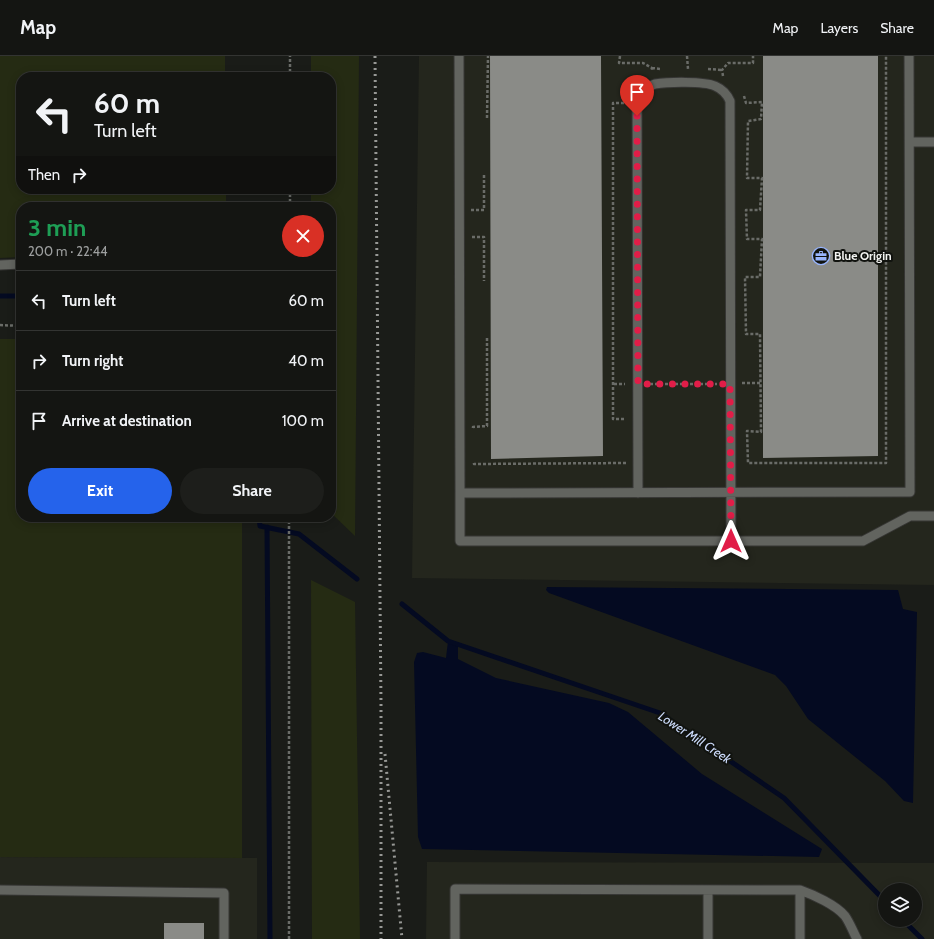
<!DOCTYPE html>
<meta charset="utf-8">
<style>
body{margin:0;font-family:Cabin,sans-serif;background:#1d1e1b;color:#f1f3f6;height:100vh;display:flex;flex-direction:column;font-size:15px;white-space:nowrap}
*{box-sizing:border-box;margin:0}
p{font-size:13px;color:#9d9f9f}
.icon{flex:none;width:22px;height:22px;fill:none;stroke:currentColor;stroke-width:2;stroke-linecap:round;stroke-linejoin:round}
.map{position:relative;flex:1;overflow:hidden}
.drawer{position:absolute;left:16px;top:146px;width:320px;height:320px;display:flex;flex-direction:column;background:#141512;border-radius:16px;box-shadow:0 2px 10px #0003,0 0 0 1px #333432}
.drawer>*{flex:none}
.top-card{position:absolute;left:16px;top:16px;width:320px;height:122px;border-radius:16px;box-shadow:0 2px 10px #0003,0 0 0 1px #333432;background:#141512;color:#f1f3f6;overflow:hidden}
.buttons{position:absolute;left:878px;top:827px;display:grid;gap:8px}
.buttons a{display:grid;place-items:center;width:44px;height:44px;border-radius:50%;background:#141512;box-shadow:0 2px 10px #0003,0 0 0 1px #333432;font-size:20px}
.pin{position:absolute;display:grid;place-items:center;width:34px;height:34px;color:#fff;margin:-41px -17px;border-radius:50% 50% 50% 0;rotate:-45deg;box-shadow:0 0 4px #0007}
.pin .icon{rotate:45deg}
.me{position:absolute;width:44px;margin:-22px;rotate:0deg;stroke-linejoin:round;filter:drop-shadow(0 0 3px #0008)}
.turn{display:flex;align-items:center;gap:14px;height:84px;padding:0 12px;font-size:18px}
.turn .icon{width:52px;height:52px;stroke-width:2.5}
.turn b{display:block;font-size:28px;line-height:34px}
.then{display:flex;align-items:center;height:38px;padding:0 12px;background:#0003;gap:8px;font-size:15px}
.round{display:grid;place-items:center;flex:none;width:42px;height:42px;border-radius:21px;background:#1d1e1b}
.headline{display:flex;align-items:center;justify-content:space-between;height:68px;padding:0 12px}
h1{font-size:24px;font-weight:800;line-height:30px;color:#1e9e55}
.action{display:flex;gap:8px;margin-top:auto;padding:8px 12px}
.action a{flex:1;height:46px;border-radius:24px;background:#2563eb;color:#fff;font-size:16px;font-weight:800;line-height:46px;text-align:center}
.action a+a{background:#1d1e1b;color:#f1f3f6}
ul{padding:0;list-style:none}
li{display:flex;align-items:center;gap:12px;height:60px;padding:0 12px;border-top:1px solid #333432}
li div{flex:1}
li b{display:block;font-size:15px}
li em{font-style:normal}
header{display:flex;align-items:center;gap:24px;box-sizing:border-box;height:56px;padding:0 20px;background:#141512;border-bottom:1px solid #333432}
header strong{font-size:19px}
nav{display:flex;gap:22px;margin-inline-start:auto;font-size:14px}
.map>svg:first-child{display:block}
.built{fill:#24261d;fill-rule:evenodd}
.green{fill:#252b13}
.water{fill:#040a21}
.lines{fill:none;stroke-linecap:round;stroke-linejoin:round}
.stream{stroke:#040a21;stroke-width:5}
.building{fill:#8a8b87}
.service-casing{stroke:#363634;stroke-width:11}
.path{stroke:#6a6c68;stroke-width:2.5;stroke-dasharray:3 2;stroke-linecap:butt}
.service{stroke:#62645f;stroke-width:9}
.rail{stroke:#979895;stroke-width:3;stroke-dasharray:2 4;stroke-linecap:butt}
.route{stroke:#e11d48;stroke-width:7;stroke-dasharray:0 12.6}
.labels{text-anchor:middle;stroke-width:4;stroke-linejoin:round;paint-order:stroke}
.poi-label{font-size:12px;font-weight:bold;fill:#f4f5f2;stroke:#11130f;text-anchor:start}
.water-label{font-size:13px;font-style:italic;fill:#ccdbfb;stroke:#11130f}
</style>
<header>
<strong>Map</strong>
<nav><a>Map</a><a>Layers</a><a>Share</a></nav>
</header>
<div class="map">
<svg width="934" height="883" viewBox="0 0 934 883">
<rect width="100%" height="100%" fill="#1a1c18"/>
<path class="built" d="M419,0H934V529L412,522Z
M0,801L257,802V883H0Z
M427,806L934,807V883H426ZM885,834H915V864H885Z"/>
<path class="green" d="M0,0H225V21H21V133H226V151H21V201L0,202Z
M311,0H359L355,480L331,457V151H311V133H331V21H311Z
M0,283H21V461H242V802L0,801Z
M311,524L355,546L360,883H312Z"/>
<path class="water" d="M547,531L898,534L903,553L917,556L913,747L904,745L885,725L808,663L786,630L775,619L549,537L546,534Z
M448,585L458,588V603L496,622L609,647L628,656L702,718L822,793L819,801L422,793L418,781L414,606L417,597L423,596L446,602Z"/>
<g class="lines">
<path class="stream" d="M0,240H21
M259,461L260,470L299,478L357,523
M267,471L270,883
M402,548L448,585L660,657L784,742L885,845
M903,864L922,883"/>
</g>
<path class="building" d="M490,0H601L603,400L491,403Z
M763,0H878V400L763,402Z
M164,867H204V883H164Z"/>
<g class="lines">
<defs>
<path id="service" d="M459,0L460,437
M909,0L910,436L460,437V485H863L910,460H934
M910,86H934
M0,209L21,208
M638,437L637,44L640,35C645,32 650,30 655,28C667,26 704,25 715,30C722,33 727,38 730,45L731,485
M0,834L224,837V883
M800,834C814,839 836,849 845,860C850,867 853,876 857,883
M455,883V833L800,834V883
M708,883V834"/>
</defs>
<use href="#service" class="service-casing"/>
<path class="path" d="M620,0L619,7H643L652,12V15
M687,0L688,13
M652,12L661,13
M708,13L722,14
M723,20L722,14L728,7H753V0
M290,21V0
M744,40L746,47L762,46L761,63L748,65L747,122H762L760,154H746L747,183H762L760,221H745L746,278H760L761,376L747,375L748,407H886V0
M487,62L488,0
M290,151V133
M471,154H484V118
M472,181H484V225
M0,269L21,270
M742,327H760
M614,328H625
M650,328H717
M624,363H613V47H625
M473,372V371L487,370V282
M474,407V408L626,407
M289,883V461"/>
<use href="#service" class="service"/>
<path class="rail" d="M375,0L381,648V883
M385,698L402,883"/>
</g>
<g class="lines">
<path class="route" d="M637,60L638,328H730L731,485"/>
</g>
<defs>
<symbol id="office-ring" viewBox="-11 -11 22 22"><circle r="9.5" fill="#11130f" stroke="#98b5fd" stroke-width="1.5"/><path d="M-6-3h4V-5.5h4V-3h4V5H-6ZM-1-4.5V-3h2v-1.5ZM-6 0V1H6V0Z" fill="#98b5fd"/></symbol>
</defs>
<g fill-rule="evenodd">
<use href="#office-ring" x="811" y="190" width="20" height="20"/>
</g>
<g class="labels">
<g class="poi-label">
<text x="834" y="204">Blue Origin</text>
</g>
<g class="water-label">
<text transform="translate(695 681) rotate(33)" y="5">Lower Mill Creek</text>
</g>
</g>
</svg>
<div class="buttons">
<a><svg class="icon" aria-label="layers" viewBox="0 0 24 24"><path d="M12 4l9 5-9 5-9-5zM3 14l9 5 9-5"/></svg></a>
</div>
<div class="pin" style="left:637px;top:60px;background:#d93025"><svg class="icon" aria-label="arrive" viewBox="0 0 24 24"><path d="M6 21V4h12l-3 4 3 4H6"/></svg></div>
<svg class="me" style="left:731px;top:485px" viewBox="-20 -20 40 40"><path d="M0-17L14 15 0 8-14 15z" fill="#e11d48" stroke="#fff" stroke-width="4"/></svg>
<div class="top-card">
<div class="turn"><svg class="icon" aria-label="left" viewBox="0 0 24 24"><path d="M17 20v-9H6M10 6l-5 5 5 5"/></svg><div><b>60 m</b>Turn left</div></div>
<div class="then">Then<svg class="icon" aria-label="right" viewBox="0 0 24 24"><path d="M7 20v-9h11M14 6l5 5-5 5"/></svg></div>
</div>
<section class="drawer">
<div class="headline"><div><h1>3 min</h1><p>200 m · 22:44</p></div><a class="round" style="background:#d93025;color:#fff"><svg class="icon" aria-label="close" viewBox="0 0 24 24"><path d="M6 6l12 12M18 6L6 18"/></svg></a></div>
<ul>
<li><svg class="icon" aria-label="left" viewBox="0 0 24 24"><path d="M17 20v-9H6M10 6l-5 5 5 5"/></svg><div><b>Turn left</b></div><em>60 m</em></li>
<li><svg class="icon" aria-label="right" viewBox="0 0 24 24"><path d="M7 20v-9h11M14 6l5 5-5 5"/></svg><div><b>Turn right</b></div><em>40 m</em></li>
<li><svg class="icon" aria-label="arrive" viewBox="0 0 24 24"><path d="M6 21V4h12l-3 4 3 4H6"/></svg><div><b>Arrive at destination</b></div><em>100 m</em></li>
</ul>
<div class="action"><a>Exit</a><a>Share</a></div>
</section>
</div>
